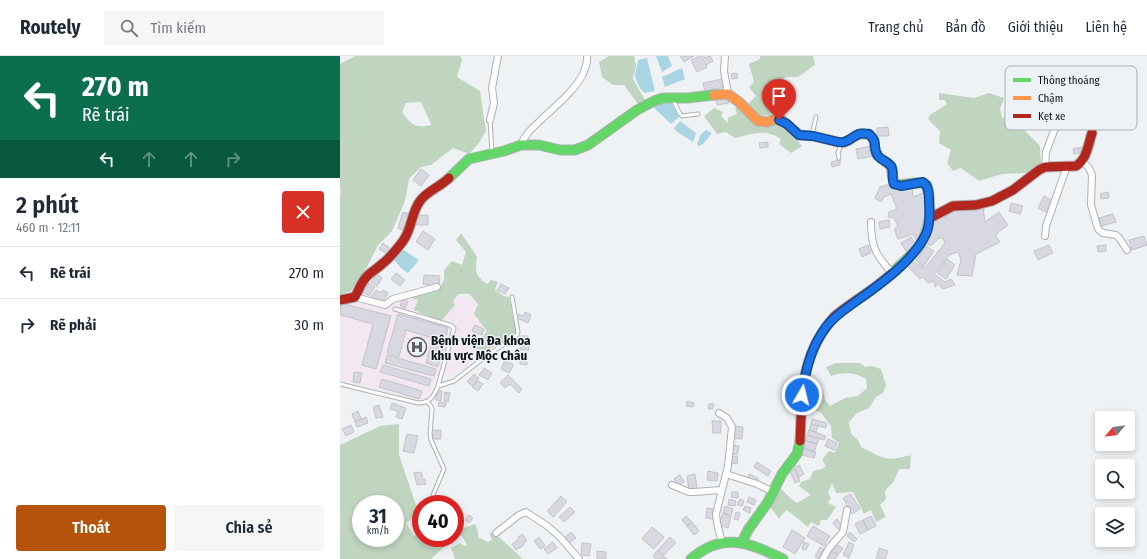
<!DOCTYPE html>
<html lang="vi">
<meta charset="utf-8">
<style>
body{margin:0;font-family:"Fira Sans Condensed",sans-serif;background:#f6f6f7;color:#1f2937;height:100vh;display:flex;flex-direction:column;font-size:15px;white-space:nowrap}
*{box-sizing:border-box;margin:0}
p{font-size:13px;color:#747a83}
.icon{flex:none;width:22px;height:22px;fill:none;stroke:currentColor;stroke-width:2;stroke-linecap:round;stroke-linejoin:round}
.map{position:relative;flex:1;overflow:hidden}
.sheet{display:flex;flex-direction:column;background:#fff;width:340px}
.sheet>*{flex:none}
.guide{background:#0b6e4f;color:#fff;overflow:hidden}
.needle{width:26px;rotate:241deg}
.controls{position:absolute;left:755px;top:355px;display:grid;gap:8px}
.controls a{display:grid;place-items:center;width:40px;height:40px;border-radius:4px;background:#fff;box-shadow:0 2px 6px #0003;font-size:20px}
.speed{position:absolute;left:12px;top:439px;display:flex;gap:8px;font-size:20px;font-weight:700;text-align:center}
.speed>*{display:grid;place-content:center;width:52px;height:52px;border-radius:50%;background:#fff;box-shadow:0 2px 6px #0003;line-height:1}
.speed small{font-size:10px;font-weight:400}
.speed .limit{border:6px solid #d22;background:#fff;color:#111}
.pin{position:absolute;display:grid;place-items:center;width:34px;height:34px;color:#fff;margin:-41px -17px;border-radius:50% 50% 50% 0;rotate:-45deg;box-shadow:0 0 4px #0007}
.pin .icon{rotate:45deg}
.me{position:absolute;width:44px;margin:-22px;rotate:8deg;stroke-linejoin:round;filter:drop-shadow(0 0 3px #0008)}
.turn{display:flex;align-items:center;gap:14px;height:84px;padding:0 16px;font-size:18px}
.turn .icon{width:52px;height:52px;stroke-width:2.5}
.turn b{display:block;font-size:28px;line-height:34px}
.lanes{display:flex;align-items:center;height:38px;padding:0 16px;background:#0003;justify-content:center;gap:20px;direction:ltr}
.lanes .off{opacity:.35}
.round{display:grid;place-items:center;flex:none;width:42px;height:42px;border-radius:4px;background:#f6f6f7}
.overview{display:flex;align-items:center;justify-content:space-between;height:68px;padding:0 16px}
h1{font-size:24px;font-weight:600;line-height:30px}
.primary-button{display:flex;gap:8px;margin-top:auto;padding:8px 16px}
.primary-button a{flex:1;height:46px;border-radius:4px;background:#b45309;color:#fff;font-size:16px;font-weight:600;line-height:46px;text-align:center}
.primary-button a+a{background:#f6f6f7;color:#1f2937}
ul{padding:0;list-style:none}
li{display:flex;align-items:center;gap:12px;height:52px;padding:0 16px;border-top:1px solid #e0e1e3}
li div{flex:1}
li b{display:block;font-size:15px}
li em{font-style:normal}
header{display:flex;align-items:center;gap:24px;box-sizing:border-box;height:56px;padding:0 20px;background:#fff;border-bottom:1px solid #e0e1e3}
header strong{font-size:19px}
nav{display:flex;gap:22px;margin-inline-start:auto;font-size:14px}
.search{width:280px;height:36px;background:#f6f6f7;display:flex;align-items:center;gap:10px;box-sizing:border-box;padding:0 14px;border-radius:4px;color:#747a83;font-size:15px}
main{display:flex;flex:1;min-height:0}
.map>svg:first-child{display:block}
.medical{fill:#f3e8f1}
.forest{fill:#c0d5c0;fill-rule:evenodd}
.water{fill:#a8d5e1}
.building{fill:#d7d8e1;stroke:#c3c4c7}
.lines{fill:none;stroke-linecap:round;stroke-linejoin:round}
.lane-casing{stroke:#aeb1b2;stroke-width:5}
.street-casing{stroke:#aeb1b2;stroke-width:8}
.fast-casing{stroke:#aeb1b2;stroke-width:11}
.slow-casing{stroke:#aeb1b2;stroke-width:11}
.jam-casing{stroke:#aeb1b2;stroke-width:11}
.lane{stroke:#fdfdfe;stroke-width:3}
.street{stroke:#fdfdfe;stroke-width:6}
.fast{stroke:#63d668;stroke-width:9}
.slow{stroke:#ff974d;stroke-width:9}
.jam{stroke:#b3261e;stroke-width:9}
.route-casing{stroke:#114b97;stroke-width:10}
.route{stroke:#1a73e8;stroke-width:7}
.labels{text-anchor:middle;stroke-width:3;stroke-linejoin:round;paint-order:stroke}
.poi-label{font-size:13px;font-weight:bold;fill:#101214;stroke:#edf2f7;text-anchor:start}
.key{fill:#edf2f7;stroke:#abafb3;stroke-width:1}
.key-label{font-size:11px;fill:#101214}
</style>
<header>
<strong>Routely</strong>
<div class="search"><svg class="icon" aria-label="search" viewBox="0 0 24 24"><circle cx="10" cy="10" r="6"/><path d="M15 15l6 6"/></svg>Tìm kiếm</div>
<nav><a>Trang chủ</a><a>Bản đồ</a><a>Giới thiệu</a><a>Liên hệ</a></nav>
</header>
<main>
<section class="sheet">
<div class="guide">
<div class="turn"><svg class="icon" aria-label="left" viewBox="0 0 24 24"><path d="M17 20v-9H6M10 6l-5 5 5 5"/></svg><div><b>270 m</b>Rẽ trái</div></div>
<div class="lanes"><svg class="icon" aria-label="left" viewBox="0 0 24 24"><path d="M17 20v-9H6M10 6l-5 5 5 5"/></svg><svg class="icon off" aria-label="ahead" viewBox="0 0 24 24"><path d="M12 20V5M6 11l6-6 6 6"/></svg><svg class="icon off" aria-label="ahead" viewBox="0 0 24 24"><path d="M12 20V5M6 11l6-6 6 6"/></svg><svg class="icon off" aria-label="right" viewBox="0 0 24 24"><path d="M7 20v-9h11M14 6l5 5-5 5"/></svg></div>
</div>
<div class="overview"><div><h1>2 phút</h1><p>460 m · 12:11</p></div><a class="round" style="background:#d93025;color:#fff"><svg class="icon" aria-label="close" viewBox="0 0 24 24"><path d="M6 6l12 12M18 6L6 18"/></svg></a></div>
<ul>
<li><svg class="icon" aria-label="left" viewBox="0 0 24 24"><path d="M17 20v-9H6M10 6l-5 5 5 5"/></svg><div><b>Rẽ trái</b></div><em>270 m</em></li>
<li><svg class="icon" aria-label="right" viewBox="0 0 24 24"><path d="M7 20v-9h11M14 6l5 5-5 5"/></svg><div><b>Rẽ phải</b></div><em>30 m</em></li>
</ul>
<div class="primary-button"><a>Thoát</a><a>Chia sẻ</a></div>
</section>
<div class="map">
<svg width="807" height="503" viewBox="0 0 807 503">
<rect width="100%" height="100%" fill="#eff2f5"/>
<path class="medical" d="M126,239L160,259L161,285L125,313L111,321L98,318L91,335L81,345L0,324V246L3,245H21L46,253L51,248L59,244L67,241L78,244L99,246Z"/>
<path class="forest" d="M15,0H120L122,4L117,21L140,35L146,75L139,87L129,98L113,92L91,109L81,111L69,123L65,145L52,175L38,189L27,211L11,235L0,239V139L1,136L0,133V8ZM81,46L91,68V69C75,73 71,68 62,56L66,47Z
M269,0H294L296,9L293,23L305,44L298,48L284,29H273L262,21L259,6Z
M420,0H473L475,9L458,21H446L439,26L443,32L437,41L443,51L438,57L418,61L408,48L416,40L409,31L414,26L409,8L420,3Z
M599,37L634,42L649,37L664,42L660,53L662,62L670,60L700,90L701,108L686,117L662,118L639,125L621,112L613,115L607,107L611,94L599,87L600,75L588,63L590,59L607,48L605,44H599Z
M398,50L414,66H436L443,68L462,90L451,97L439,88L441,83C424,72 413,78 395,82L386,76L377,78L364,60L374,52L383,56L381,60L388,67V62L397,58L395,52Z
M121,177L137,201C135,216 135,219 147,228L151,224L158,226L155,234L164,240L169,241L176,276C167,288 150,289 139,299L137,297V289L130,287L134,281L142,283L147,275L134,258L138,248L129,238H119L113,245L115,249L101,265L74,254L78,244L67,241L99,233L104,224V214L112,205L122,209L126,196L116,184Z
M496,307H520L525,311L532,310L541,313L546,329L543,337L536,341L529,352L517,357L509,366L511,378L517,383L522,392C529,394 533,398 539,400C549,405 561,402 571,399L570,413H559L554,425L545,435L546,443L540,449L546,461L536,466L531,454L524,458L513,436L496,437L492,427L488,437L491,442L488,447L496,451L487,464H481L479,470L471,466L468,471C460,465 455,459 446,454L439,463L429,449L439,431C445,436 450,443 457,447L471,439L459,430L461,426L470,423L473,415L482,413L486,410L482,404L489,395L494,397L499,387L492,382L491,370L481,357L473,353H467L464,344L465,339L468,337L466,329L469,325L473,330L483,335L485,344L490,350L505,342L518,340L527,332L526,323C515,316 503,316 491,320L486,311Z
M59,368V399L76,449L81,453V457L66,467L74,480L81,475V482H107L110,485L91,503H0V389L40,370ZM21,448H55V482H21Z
M135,468L138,475V481L148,486L152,484L149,476L160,482L183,503H115L111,492L120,487L125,490L127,489L122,480H115V475Z"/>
<path class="water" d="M316,0H328L332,10L322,16Z
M307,2L315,35L305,37C301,35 296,26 295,20C295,15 298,9 298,4Z
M342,12L345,23L325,31L322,21Z
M324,46H331L339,61L331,68L313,51Z
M340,65L356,77L353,86L336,75L334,72Z
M366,74L372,77L363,88L359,90L357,88L361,78Z
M62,193L79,204L68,217L62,213L54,204Z"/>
<path class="building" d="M340,0H354L344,6Z
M360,0H364L365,2L370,0L373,5L366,9L367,11L357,16L351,4Z
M397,17L398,22L392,23L391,18Z
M383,23L385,31L365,35L363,27Z
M388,41L389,47L377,49L376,43Z
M548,71L549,80H537V72Z
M428,86V91L420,92L419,87Z
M531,90L533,100L518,103L516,93Z
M742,91L743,96L734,98L733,93Z
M500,104V109L492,111L491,106Z
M81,113L89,119L81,130L73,124Z
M550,128L572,130L573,141L585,136L587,161L582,177L577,186L573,178L558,183L554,173L558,170L554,162L548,161L549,156L557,153L551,138L544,141L541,146L535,142L540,131Z
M768,136L769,142L761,143L760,138Z
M704,140L712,144L706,156L698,152Z
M671,147L683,150L680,158L669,155Z
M643,151L645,166L659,156L668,169L655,179L660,186L636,198L632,220L617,219L621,204L618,196L609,199L594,218L605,226L611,223L615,229L603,233L598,228L595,231L594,225L588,227L583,221L580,223L565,208L569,204L585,212L605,187L603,182H599L591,190L584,186L593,163L615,152L625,155Z
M63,156L69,158L67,171L65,170L63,174L58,172Z
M773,158L776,166L761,170L759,162Z
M76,159H88V169H76Z
M549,164L550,171L540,173L539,166Z
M83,175L95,183L88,194L76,186Z
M804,180L807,189L792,194L789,184Z
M571,181L576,189L566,195L561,187Z
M43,187L51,193L47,198L39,193Z
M528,189L531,197L522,201L519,193Z
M709,189L713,197L698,204L694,195Z
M766,189V195L758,196L757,190Z
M586,190L594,195L584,210L576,205Z
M607,203L615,209L606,223L597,217Z
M56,217L65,224L60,230L51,223Z
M37,218L42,222L37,230L31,226Z
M84,219L100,220L99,230L83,228Z
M29,227L35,231L29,240L23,236Z
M161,228L169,232L165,238L157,234Z
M36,234L41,237L43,234L48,237L43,245L37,242L36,244L31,241Z
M63,242L68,245L65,252L60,250Z
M1,247L51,260L36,313L22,309L33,268L0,259Z
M185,256L191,259L188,267L177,262L179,258L183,260Z
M58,258L108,272L98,311L86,307L93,282L66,274L59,301L47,297Z
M135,269L144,273L142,279L132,275Z
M180,280H188L189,294H180Z
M47,299L96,313L94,320L45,307Z
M180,299H187V309L180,308Z
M165,304L174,309L169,317L161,313Z
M43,309L91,323L89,330L40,316Z
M144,312L152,317L148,324L139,319Z
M14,316L22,317L20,327L13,326Z
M134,318L139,322L133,330L127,326Z
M168,319L182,333L179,337L170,328L165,332L160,327Z
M42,323L82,335L79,343L39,331Z
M137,324L143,328L138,335L132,331Z
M97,335H102L101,345L96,344Z
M105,336L110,337L108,346L104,345Z
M347,345L354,347L353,351L346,350Z
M99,346L106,347L105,351L98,350Z
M52,347L66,352L62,363L56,361L58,355L50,353Z
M369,348H374L373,353H368Z
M39,349L43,361L36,362L33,351Z
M18,355L21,363L15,366L12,358Z
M26,361L28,367L17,371L15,366Z
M472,363L487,367L486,372L471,368Z
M372,365H381V377H373Z
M471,368L478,370L476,376L469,374Z
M11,369L14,376L6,380L2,373Z
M394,370L403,371L402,383L393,382Z
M92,374H101V383H92Z
M469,374L486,380L484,384L467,379Z
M67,378L78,380L74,397L63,395Z
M467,379L479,383L477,388L465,385Z
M488,383L497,387L494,394L485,390Z
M463,384L477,388L474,396L461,391Z
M392,389L399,390L397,399L391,398Z
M464,392L476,396L474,402L462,399Z
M392,400L398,401L397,408L391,407Z
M417,406L431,415L428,420L414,411Z
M459,409L464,418L459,421L454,411Z
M455,413L460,425L455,427L450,415Z
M368,415L378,417L377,425L367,424Z
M81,416L83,424L85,423L86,428L77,429L74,417Z
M355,418L357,432L349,434L347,420Z
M409,418L418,422L417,426L407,423Z
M340,419L344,426L338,429L334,423Z
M392,436H398V442L391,441Z
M511,438L520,453L512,458L503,442Z
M221,440L227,446L213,461L207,455Z
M107,441L108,448H102L101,443Z
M409,441L416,444L414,449L407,446Z
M92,442L93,448H87L86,443Z
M389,443L396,445L395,450L388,449Z
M400,443L404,445L402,450L397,449Z
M385,450L393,453L391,460L383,457Z
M405,450L411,452L410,457L403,454Z
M230,451L235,456L224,466L219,461Z
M367,452L374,453L373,463L366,462Z
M396,456L400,457L398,464L394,463Z
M383,457L391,460L388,472L379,469Z
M129,459L133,462L129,467L125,464Z
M346,460L352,466L347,470L342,464Z
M531,460L536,470L528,474L523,464Z
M497,463L503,471L499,474L493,467Z
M523,464L528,474L520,478L515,468Z
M352,466L359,475L354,479L347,470Z
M473,470L490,480L484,490L467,480Z
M312,471L324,481L314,493L302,483Z
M452,474L465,482L455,498L443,491Z
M231,476L236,482L227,489L223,483Z
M510,476L517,483L514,486L507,480Z
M182,478L187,485L183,487L184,489L176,494L172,488L179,483L178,481Z
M199,481L205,490L200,493L194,485Z
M330,481L336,487L323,500L318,494Z
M213,486L217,492L208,498L204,493Z
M464,486L469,488L466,494L462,493Z
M509,486L514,489L509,502L503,499Z
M242,487L251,488L249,500L241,499Z
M496,488L503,492L498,499L491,495Z
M480,491L484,493L479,503L475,501Z
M539,492L548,495L545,503H536Z
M318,494L323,500L327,503H316L313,500Z
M257,495L266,496V503H257Z
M491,495L498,499L495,503H489L486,501Z"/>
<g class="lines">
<defs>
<path id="lane" d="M333,44L340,58L342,60L358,58
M150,64L152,96
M472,79L476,61
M499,102L498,97L501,89
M55,253L110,269L114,272L98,330
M0,328L78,347C90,347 94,340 98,330L114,325L119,321L145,301L177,279L178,276L172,241
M86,345L91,350L92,353L90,378L91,384L104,413L93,439"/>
<path id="street" d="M385,0L384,15L388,38
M150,64L154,47L152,32L158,0
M717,67L723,66L740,54L749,59
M181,89C185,77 195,70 204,61C218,48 234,35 243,18C245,12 248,7 247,0
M743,106L749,112L752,119L751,149L758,173L763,177L776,179L780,183L787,194
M705,111L706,96L717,67L705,56L708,48L720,34
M531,166C531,191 536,199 552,217
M705,180L706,170L727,110
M15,241L45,249L53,243L97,231
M379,357L387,362L392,371L388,410L376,458L377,467L382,487
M386,418L417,428L433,436
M332,429L349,436H354L381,434
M156,477L179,459L186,456L206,469L219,480L239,503
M483,503L489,492L503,476L507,454"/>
<path id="fast" d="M509,84L519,78H529L534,84L535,94L538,100L551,110L554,128C565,131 576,123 587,129C592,150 591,177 576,194C568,202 559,210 551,218
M109,122L129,103L164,95L181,89H199L220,94H235L248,89L297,54L314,45L323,42H347L374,39
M402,486L408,474L428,446L442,418L457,398L460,385
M351,503C383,475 410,487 443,503"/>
<path id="slow" d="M374,39L388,38L399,46L418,65L427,66L436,63L442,64L459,79L473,80L502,87L509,84"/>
<path id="jam" d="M590,162L613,150L636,149L652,145L673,134L699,114L705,111L736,110C747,103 748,89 752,77
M0,244L15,241C18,236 20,229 24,224C28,217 36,214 42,208C50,202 57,193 63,185C72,173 71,157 80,145C87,135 100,131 109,122
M460,385C462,348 460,309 482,277C486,271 490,265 495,260C513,245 534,234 551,218"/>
</defs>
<use href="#lane" class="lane-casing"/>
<use href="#street" class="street-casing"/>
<use href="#fast" class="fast-casing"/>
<use href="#slow" class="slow-casing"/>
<use href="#jam" class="jam-casing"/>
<use href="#lane" class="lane"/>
<use href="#street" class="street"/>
<use href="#fast" class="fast"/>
<use href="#slow" class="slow"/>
<use href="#jam" class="jam"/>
</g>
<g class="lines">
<defs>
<path id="route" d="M439,64L447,68L459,79L473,80L498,86C507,88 511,81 519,78C522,77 526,78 529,78C539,87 532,92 538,100C542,105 550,106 552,112C554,118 551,122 554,128L561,130L583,126C590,131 589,141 589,148C590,159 590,169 586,178C573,205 542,227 518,244C507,252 494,260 486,271C471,291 465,315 462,339"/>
</defs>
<use href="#route" class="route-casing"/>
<use href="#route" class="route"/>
</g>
<defs>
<symbol id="hospital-ring" viewBox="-11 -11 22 22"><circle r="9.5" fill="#edf2f7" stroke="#5e6063" stroke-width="1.5"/><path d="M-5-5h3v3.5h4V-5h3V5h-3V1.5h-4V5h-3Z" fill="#5e6063"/></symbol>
</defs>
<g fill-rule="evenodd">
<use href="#hospital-ring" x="66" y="280" width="22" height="22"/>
</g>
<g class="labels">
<g class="poi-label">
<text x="91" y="289">Bệnh viện Đa khoa<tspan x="91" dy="15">khu vực Mộc Châu</tspan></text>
</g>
</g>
<rect x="665" y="10" width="132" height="64" rx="6" class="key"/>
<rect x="673" y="22" width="18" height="4" fill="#63d668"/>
<rect x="673" y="40" width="18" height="4" fill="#ff974d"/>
<rect x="673" y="58" width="18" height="4" fill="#b3261e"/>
<g class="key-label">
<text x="698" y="28">Thông thoáng</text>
<text x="698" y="46">Chậm</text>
<text x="698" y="64">Kẹt xe</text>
</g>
</svg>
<div class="controls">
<a><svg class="needle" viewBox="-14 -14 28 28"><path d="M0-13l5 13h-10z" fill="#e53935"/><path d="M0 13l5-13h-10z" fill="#747a83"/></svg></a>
<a><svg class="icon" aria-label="search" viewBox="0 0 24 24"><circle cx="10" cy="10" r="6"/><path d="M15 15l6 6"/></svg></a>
<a><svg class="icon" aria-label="layers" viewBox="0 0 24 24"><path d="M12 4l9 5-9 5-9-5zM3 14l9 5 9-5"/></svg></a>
</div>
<div class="speed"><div>31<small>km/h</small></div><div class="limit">40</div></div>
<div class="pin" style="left:439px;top:64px;background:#d93025"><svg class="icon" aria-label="arrive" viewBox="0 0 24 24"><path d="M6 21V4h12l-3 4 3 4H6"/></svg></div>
<svg class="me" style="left:462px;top:339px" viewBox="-20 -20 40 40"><circle r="17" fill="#1a73e8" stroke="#fff" stroke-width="3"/><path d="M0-11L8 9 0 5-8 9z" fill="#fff"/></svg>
</div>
</main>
